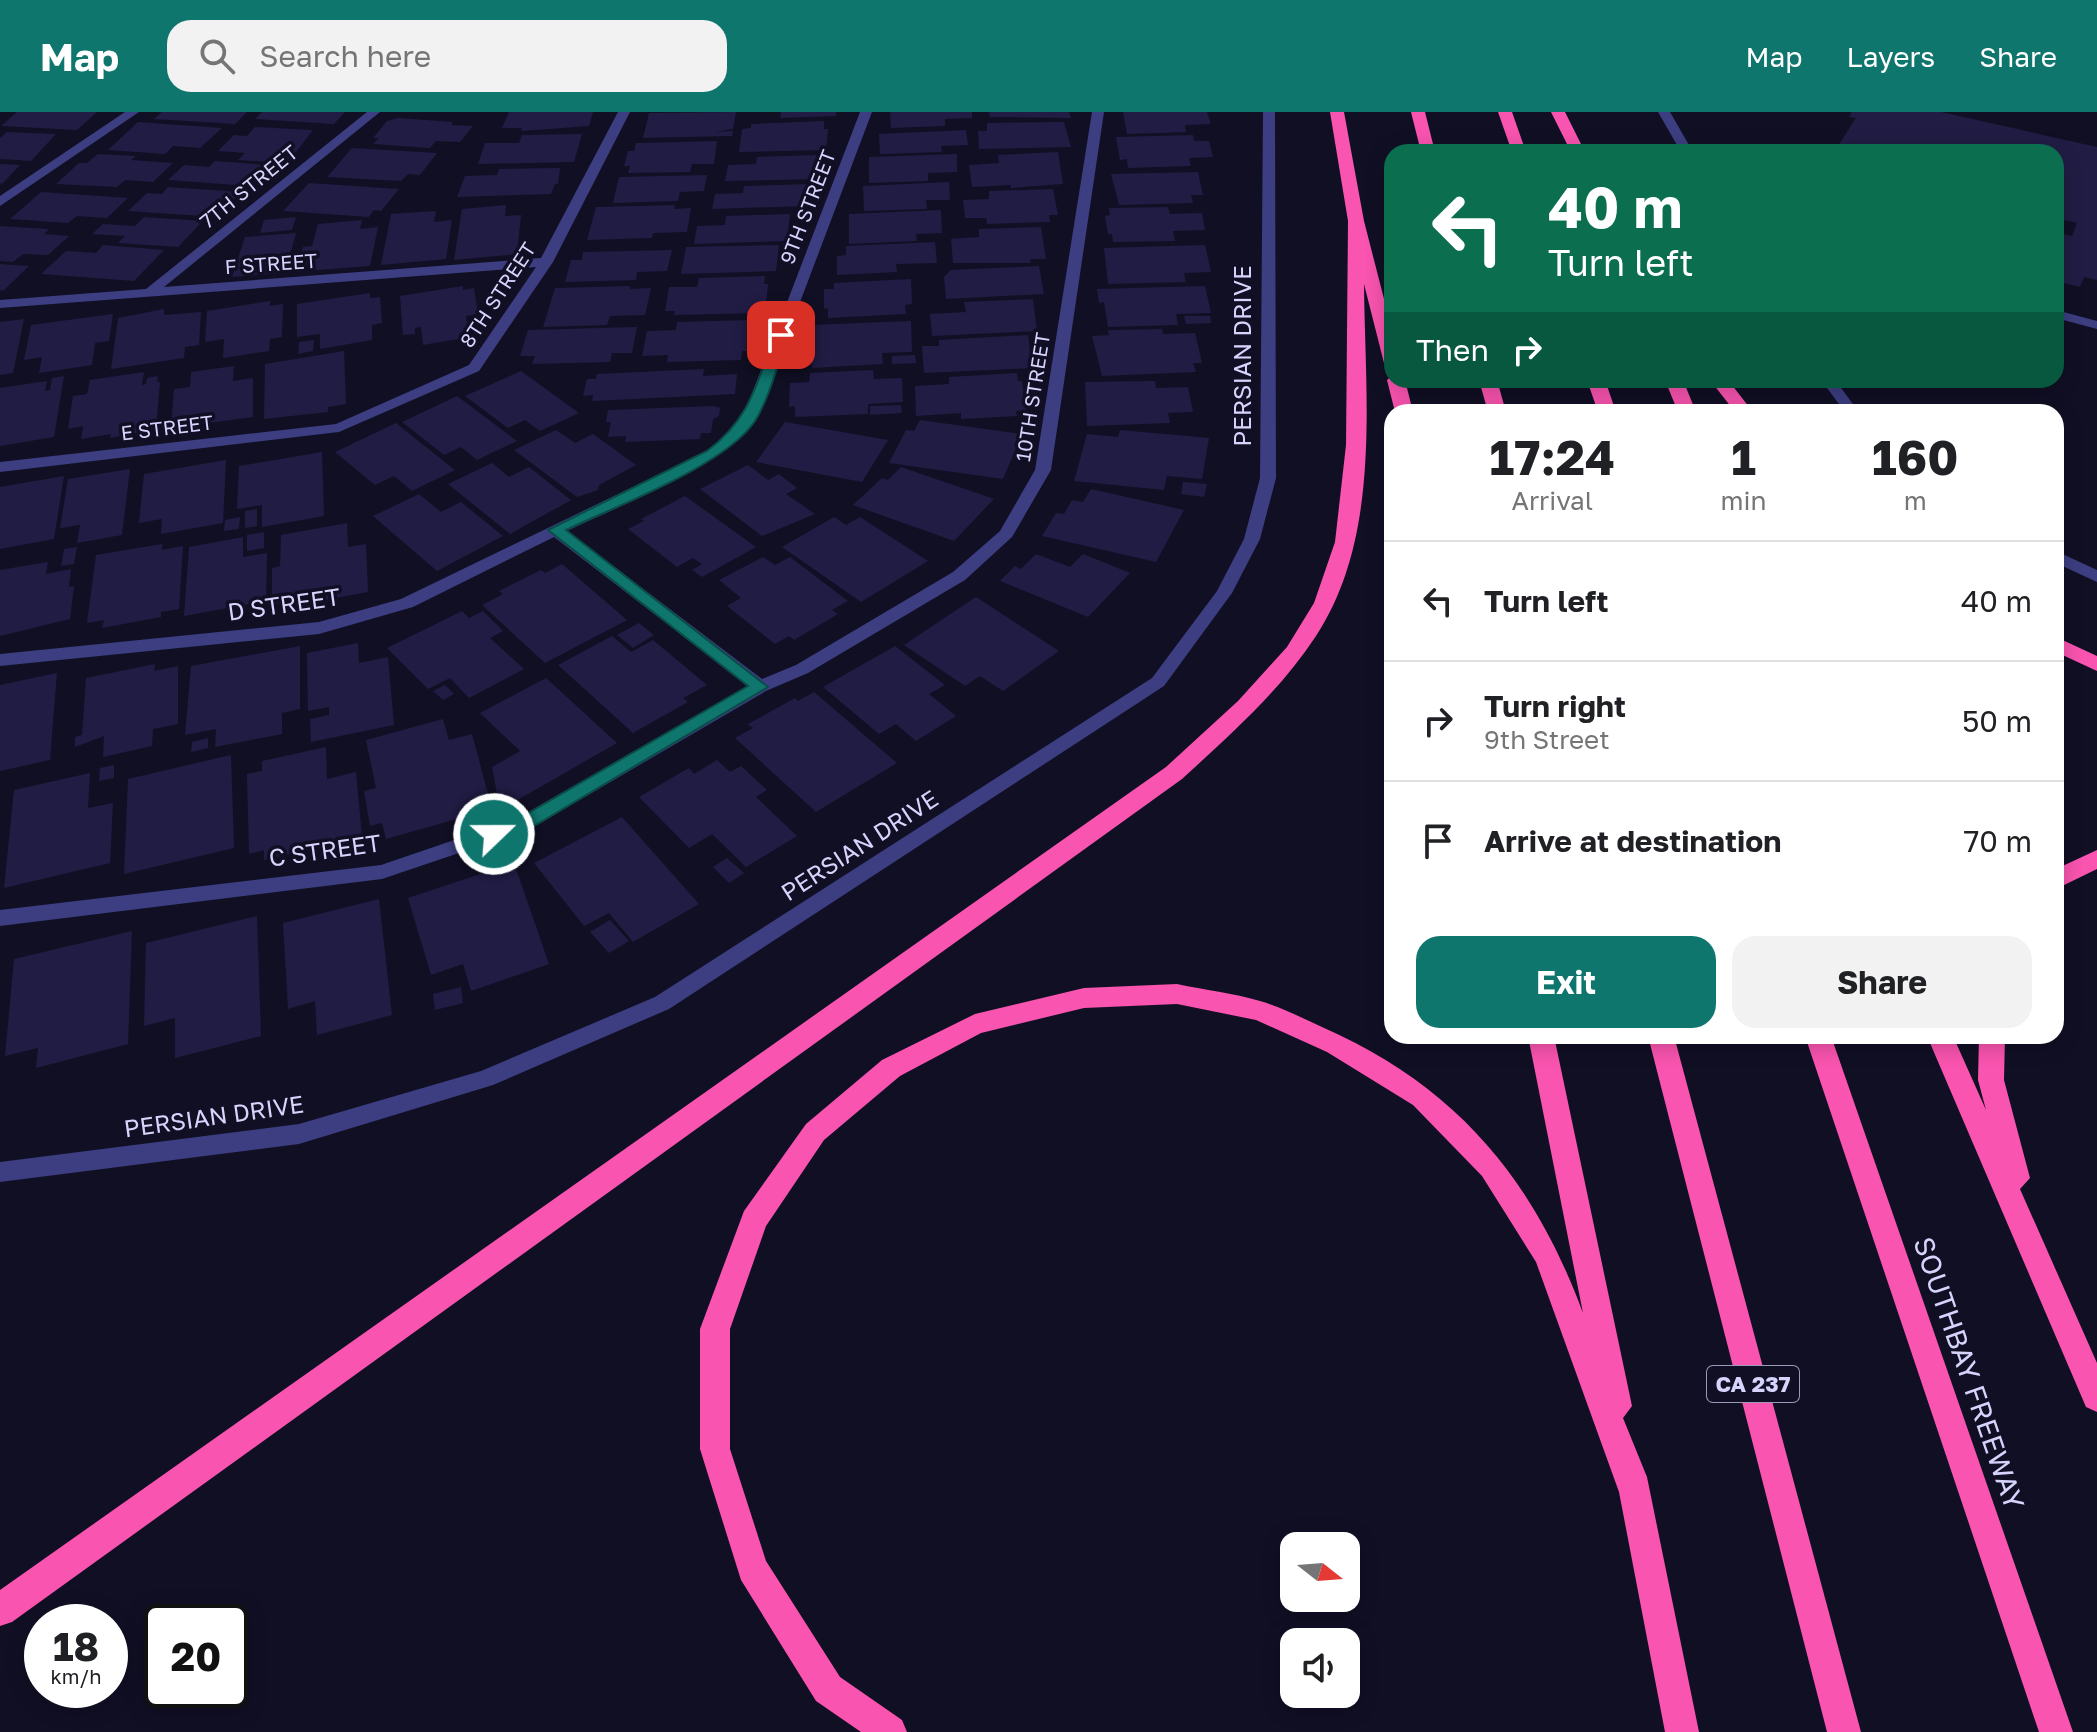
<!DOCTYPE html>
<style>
body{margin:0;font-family:"Golos Text",sans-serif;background:#f2f2f2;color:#202124;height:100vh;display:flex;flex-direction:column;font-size:30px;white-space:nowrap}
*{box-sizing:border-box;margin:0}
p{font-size:26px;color:#757577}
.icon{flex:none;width:44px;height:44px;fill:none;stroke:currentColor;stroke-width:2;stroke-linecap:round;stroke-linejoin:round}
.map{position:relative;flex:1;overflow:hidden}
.details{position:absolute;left:1384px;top:292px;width:680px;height:640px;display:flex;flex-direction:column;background:#fff;border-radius:24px;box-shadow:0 4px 20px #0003}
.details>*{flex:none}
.top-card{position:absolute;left:1384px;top:32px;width:680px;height:244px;border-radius:24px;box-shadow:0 4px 20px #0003;background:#0b6e4f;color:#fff;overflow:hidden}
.needle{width:52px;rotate:107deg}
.tools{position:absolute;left:1280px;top:1420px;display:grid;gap:16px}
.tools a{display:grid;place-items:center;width:80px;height:80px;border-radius:16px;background:#fff;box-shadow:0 4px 20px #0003;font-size:40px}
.speed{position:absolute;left:24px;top:1492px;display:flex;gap:16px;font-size:40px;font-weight:700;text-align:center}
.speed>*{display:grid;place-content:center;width:104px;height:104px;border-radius:50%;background:#fff;box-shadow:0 4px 20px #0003;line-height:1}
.speed small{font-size:20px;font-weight:400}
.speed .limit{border:4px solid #111;border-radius:12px;background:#fff;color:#111}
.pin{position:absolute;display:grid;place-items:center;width:68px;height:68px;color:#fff;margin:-34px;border-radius:16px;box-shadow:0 4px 12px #0006}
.me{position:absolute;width:88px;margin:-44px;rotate:68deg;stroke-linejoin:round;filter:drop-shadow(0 0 6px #0008)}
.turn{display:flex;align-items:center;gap:28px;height:168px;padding:0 32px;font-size:36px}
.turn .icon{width:104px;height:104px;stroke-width:2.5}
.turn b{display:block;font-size:56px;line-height:68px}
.then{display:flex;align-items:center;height:76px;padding:0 32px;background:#0003;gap:16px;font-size:30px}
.eta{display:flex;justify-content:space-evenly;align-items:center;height:136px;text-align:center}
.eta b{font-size:48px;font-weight:700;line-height:56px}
.cta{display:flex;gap:16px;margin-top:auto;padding:16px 32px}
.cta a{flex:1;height:92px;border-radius:24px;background:#0f766e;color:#fff;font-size:32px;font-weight:700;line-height:92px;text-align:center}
.cta a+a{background:#f2f2f2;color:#202124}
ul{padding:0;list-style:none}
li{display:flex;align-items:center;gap:24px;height:120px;padding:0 32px;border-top:2px solid #e0e0e0}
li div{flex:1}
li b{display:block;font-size:30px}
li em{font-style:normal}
header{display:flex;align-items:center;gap:48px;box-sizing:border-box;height:112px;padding:0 40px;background:#0f766e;color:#fff}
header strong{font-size:38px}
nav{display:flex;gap:44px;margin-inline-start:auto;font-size:28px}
.search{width:560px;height:72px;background:#f2f2f2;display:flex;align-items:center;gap:20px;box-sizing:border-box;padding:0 28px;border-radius:24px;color:#757577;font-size:30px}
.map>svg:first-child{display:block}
.building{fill:#211c44}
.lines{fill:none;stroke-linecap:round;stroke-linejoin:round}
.service{fill:#3c3e81;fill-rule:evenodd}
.tertiary{fill:#3c3e81;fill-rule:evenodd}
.motorway{fill:#f954af;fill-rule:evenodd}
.route{fill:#0f766e;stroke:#0a4d48;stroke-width:2}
.labels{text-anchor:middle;stroke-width:7;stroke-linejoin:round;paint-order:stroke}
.far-street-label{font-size:20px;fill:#d6d4fd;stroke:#110f24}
.shield{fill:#110f24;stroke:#9b99bc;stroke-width:2}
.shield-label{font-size:22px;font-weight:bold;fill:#d6d4fd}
.street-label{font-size:24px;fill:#d6d4fd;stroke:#110f24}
.near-street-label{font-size:28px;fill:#d6d4fd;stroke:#110f24}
</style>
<header>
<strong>Map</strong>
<div class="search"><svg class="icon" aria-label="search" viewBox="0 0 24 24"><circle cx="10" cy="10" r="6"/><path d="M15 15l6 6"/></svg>Search here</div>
<nav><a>Map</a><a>Layers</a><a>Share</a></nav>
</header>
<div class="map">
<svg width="2097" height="1620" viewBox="0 0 2097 1620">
<rect width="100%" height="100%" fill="#110f24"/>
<path class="building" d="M17,0H97L77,18L1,14Z
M162,0H247L235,12L154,7Z
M262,0H345L334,12L255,7Z
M509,0H593L589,14L521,19L522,16H502Z
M736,0L733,17L715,20L733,19L732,24L643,26L649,1Z
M781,0H836V4L780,6Z
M890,0H972V6L945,7V14L891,16Z
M989,0H1069L1071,6L990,5Z
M1123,0H1207L1211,12L1185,13L1186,20L1127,22Z
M1852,0H1941L2097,35V168L2084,165L2080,175L2056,169V121L2072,124L2077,111L2056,106V40H1983L1950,32L1945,40H1834L1856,6L1849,5Z
M398,6L453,10L451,13L473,14L460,30L436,29L430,36L373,32L379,26H373L387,9Z
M824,9V17H828L826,38L739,40L742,17L751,16V12Z
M138,10L222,16L200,36L173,34L165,42L108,38Z
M1064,10L1071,35L979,37L978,19H987V11Z
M255,15L313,18L293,44L282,51L238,48L245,41L218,39L234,23L247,24Z
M966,18L968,33L941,34L942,40L880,42L879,22Z
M7,20L56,22L31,49L0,47V26Z
M582,22L574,50L478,52L485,31H519L522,23Z
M1193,23L1194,29H1209L1213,45L1189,46L1191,54L1128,56L1127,47L1120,48L1116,25Z
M717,29L714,52H692L690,60L628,61L630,54H624L628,39H634L636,31Z
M352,36L437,41L420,63L408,62L401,69L327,65Z
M1058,40L1063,72L1011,76V73L972,75L969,53L999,51L998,43Z
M98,42L136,44L131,48L173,51L153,70L125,68L117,75L56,72L79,51H87Z
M957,42V60L928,61V69L869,71V45Z
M818,43L816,67L725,69L728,53L756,52L757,45Z
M215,49L269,53L249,74L168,68L184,53L209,55Z
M0,52L20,53L2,72L0,71Z
M560,56L558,72H555L551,82L457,85L465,64L497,63L499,57Z
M1198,60L1203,83H1191L1193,91L1119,93L1111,62Z
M707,63L704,79L680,80L678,89L613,91L619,65Z
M949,70L950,88H926L927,97L864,99L863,74Z
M309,71L399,77L381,99L374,98L369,105L283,99Z
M808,72L806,94L712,97L715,82L743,81L744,74Z
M168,75L241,80L217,105L128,99L147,81L162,82Z
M1053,77L1058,103H1049L1050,110L987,112L986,106H965L963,88L989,87V79Z
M41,80L128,86L107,106L77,104L68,111L10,107Z
M506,93L505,104L521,103L517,142L454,148L462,97Z
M675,93L674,97L691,96L687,120L653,121L652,126L587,128L596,95Z
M1168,95L1170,102L1202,101L1205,118L1173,119L1175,129L1113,130L1112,122H1108L1105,104L1110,103L1109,96Z
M941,98L942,121L916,122L917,129L849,132V102Z
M436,99L434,110L452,108L446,147L381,153L391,102Z
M790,102L787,129L694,132L697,114L725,113L726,104Z
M144,105L203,109L178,135L118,131L125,124L92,122L103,112L135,114Z
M296,105L292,118L260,121L264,108Z
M362,108L360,117L378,115L370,154L305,159L307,154L297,155L303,135L312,134L318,112Z
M0,114L49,117L44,122L69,124L48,143L23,142L13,150L0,149Z
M1041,115L1046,147H1030L1031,151H953L951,127L979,125V117Z
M296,121L285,161L232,165L245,125Z
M935,130L937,151L896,152L897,160L837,163V144L846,143V134Z
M103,133L164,138L134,169L41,162L66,139L96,141Z
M779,133L776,159L681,162L686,135Z
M1205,133L1211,160L1184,161L1186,170L1108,172L1104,136Z
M672,138L667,159L637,160L636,168L565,170L571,148H582L583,140Z
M0,152L29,154L3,179L0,178Z
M1039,154L1044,182L946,187L944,165L951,158Z
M765,164L764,172H768L766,193H759L758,201L674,203L675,199H665L669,175H697L699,166Z
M911,167L912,192L905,193L906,202L828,206V196L824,197V177H834V171Z
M463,174V178L474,176L478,202L466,204L469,225L423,233L421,215L415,216V222L403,223L400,184Z
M630,174V177L651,176L645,203L610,204L607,213L543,215L555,176Z
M1205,174L1211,201L1176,202L1178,213L1108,215L1104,190L1099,191L1097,177Z
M370,181V186L380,185L382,211L372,213V228L320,237V222L297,225V192Z
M1033,187L1037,219L932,224L930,202L966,200L964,190Z
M270,189V194L283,192L282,225L270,227L269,239L223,246L224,227L205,230L207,199Z
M164,197V203L201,200L199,233L185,235L184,246L111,257L118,206Z
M113,202L109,229L95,231L92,253L39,261L42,245L24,248L31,213Z
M1184,204H1210L1211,211L1186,212Z
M24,207L13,261L0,263V210Z
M748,208V239H742L741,248L667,250L668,243L642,244L647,219L676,218L677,210Z
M911,209L912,240L882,241L883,252L812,256V213Z
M637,215L632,241H612L610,250L532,252L535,244H520L528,218Z
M1162,217L1163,222L1195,221L1202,251H1193L1196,260L1102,264L1092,224L1109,223L1108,218Z
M1028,223L1032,256L924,261L922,234H939V228Z
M314,228L313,239L298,242L299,230Z
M344,239L346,292L328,295V300L264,307L265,252Z
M915,243L916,251L892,252V244Z
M234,254L233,269L253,266V305L171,316L174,277L190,275L191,260Z
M704,257L703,264L737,262L735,282L592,289L593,283L583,284L587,267H596L597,262Z
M873,258L874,267L902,266L903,290L868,292V302L795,305V294L789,295L790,271L809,270L810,261Z
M521,259L579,301L540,319L525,308L508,316L465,284Z
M144,260L142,273L146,272L147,266L158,264L157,270H160L156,317L110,326L111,322L81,327L83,314L68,317L73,284L87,282L90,268Z
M1017,261L1018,269H1022L1026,298L1016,299L1017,304L961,307V301L916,304L915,274L949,272V265Z
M64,264L54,325L0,334V276L47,269L45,279L50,278L52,266Z
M1155,269L1156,276L1188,275L1193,300L1168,301L1170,311L1087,314L1085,270Z
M457,284L517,329L477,348L461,335L444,343L402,310Z
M901,293L902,301L870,303V294Z
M714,294L720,296L719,304L713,307L711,321H701L700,327L625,330L626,324L608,325L611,310H606L608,298Z
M920,308L1022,322L1003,367L889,351L906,318L914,319Z
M785,310L888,328L862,370L756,350Z
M396,311L455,358L412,379L394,364L375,373L335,340Z
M556,318L575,331L593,322L636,353L599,373L598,378L577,385L514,338Z
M1120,318L1209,326L1202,367L1167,364L1164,378L1074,369L1087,322L1118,325Z
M322,340L324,404L262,415V393L237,397L239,354Z
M226,348L223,411L161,422L162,407L139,411L144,362Z
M492,351L509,365L529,355L571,388L510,422L448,372Z
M748,353L768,368L779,362L797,376L786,382L815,402L762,424L700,377Z
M901,355L994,387L954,429L853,393L882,366L888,368Z
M130,357L122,423L77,431L80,413L60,416L68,367Z
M64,364L54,427L0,437V375Z
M1183,370L1207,372L1204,385L1181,382Z
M1091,377L1184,398L1156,450L1042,424L1056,401L1064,402L1072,388L1083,390Z
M419,382L441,400L461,390L503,424L437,459L373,404Z
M685,384L756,435L702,465L692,458L702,452L693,446L677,455L628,417L644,409L641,407Z
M257,397V414L245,416V399Z
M240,405L239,417L224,419L225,408Z
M834,405L846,413L860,405L928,449L861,490L782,435Z
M347,411L348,435L366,432L368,480L280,496V491L272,493V456L280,454L281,423Z
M264,420V436L247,439V423Z
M243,425V445L267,441L266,489L184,504L189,435Z
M162,432V438L183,434L179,497L161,500V505L102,516L104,508L87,511L96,443Z
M77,435L74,452L61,454L64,437Z
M1036,442L1070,455L1083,442L1130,461L1088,505L1000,469L1015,454L1021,457Z
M763,445L775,453L790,445L848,489L832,498L838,502L794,528L789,524L775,532L727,494L741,486L719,468Z
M48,450L46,462L71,457L69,475L74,474L70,507L0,524V458Z
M562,452L627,508L545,551L482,493L503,482L499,479L541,458L545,461Z
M976,485L1059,539L1003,579L980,564L965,574L904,533Z
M462,499L469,506L483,499L503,519L490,526L524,557L469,586L450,566L428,577L387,536Z
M639,511L654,523L633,536L617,523Z
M612,524L631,540L653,528L707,573L683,586L688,590L633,621L558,553Z
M358,531L359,551L388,545L394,613L311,630L310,607L329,603V595L308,599L307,541Z
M300,534V597L282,601V622L215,635L216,617L185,623L191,554Z
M895,534L945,573L929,582L956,604L916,629L896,612L879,622L823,575Z
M155,552L154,559L178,554V612L153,617L152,634L103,645L104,624L75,635V625L82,623L86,566Z
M57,561L50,648L0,659V573Z
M546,566L617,631L500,698L492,655L520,639L480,601Z
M445,573L454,582L443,588L433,579Z
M814,580L897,651L816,700L735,626L753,616L748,612L795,586L798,589Z
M443,607L449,628L472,622L492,697L386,727L382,711L370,714L364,679L376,676L366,628Z
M208,626V636L191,640L192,630Z
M326,635L327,667L356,660L362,725L264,748V738L249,742L247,662L262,659V649Z
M231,643L234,736L124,762L128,667Z
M717,648L730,660L741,654L767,678L756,685L797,724L746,755L712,722L689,736L639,685L689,656L694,662Z
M114,653V666L99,669L100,656Z
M90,661L88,696L113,691L110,751L4,776L14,678Z
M622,705L699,792L633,830L609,801L584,814L534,751Z
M727,746L744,761L729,771L713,755Z
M514,751L549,852L471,879L463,852L431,863L408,786Z
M379,787L392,903L317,923L315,889L288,897L283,811Z
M257,804L261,924L175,946V906L144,914L146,831Z
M610,808L629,829L609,841L590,820Z
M132,819L128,932L36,956L38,936L5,944L14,847Z
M461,875L463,891L435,898L433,882Z"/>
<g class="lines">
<path class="service" d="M125,0H139L0,94V84Z
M367,0H380L164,175L541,146L618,0H630L553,150L479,259L339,320L0,360V350L336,312L469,253L536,155L0,196V188L146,177Z
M860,0H872L755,309C716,359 624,391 567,419L762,567L796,553L953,460L1000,419L1035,358L1092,0H1104L1051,358L1012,425L965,468L808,561L766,579L530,717L382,767L0,814V798L381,753L516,707L748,574L554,425L413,495L319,522L0,554V542L319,510L401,487L707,339L730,322L743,305Z
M1658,0H1670L1693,40H1681Z
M2056,198L2097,209V217L2056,206Z
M1821,268H1835L1859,300H1845Z
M2056,439L2097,458V470L2056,451Z"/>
<path class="tertiary" d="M1263,0H1275L1276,366L1260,427L1232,481L1164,574L669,897L493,973L299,1032L0,1070V1050L299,1012L481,959L655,885L1152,566L1217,479L1244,427L1260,366Z"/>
<path class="motorway" d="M1330,0H1344L1364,109L1392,218V256L1384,251L1364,172C1365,287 1382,423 1316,524C1280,579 1230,623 1182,667L12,1510L0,1514V1478L1166,655L1238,589L1287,535L1314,491L1335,430L1346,333L1348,109Z
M1411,0H1425L1435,40H1421Z
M1498,0H1512L1526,40H1512Z
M1551,0H1565L1585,40H1571Z
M1392,264V268H1405L1413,300H1395L1387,268Z
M1479,268H1497L1506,300H1488Z
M1587,268H1605L1616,300H1598Z
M1665,268H1683L1696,300H1678Z
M1710,268H1728L1753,300H1735Z
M2056,525L2097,544V559L2056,540Z
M2097,738V757L2056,777V757Z
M1177,872C1205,878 1233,881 1260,889C1281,895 1302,906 1322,915C1456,974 1533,1066 1583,1201L1528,924H1554L1632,1294L1623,1306L1647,1365L1699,1620H1665L1619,1380L1536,1150L1482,1064L1413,993L1327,940L1256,908L1177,892L1084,896L981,921L900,964L824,1028L766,1114L730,1217V1337L766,1449L840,1565L902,1608L907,1620H861L816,1589L741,1468L700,1337V1217L744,1099L806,1012L882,948L975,902L1084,876Z
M1648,924H1674L1861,1620H1827Z
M1805,924H1831L2073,1620H2039Z
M1927,924H1953L1986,998L1978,968L1979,924H2005L2004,968L2030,1066L2020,1077L2097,1251V1300L2086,1295Z"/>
</g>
<path class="route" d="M781,219L788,223C778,250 770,285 755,309C725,354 616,394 566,418L768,575L529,717L494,728L488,726V717L516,708L748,574L548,418L707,339C751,306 756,272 775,223Z"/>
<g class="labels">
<g class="far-street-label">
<text transform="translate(249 75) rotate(-39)" y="7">7TH STREET</text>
<text transform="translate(808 95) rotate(-69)" y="7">9TH STREET</text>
<text transform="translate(271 152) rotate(-4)" y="7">F STREET</text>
<text transform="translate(498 183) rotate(-57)" y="7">8TH STREET</text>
<text transform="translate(1033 285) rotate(-81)" y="7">10TH STREET</text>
<text transform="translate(167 316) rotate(-7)" y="7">E STREET</text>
</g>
<rect class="shield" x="1707" y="1254" width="92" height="36" rx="6"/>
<g class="shield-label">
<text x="1753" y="1280">CA 237</text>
</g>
<g class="street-label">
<text transform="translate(1243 244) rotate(-90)" y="8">PERSIAN DRIVE</text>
<text transform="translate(284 493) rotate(-8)" y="8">D STREET</text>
<text transform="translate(860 734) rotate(-33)" y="8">PERSIAN DRIVE</text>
<text transform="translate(325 739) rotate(-8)" y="8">C STREET</text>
<text transform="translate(214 1005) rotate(-8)" y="8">PERSIAN DRIVE</text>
</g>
<g class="near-street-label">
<text transform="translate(1969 1261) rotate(71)" y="10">SOUTHBAY FREEWAY</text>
</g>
</g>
</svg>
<div class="tools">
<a><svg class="needle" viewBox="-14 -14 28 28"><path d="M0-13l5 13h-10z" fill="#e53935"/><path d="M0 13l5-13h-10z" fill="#757577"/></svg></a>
<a><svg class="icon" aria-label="sound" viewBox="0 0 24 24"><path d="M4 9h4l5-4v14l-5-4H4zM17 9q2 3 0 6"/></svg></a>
</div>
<div class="speed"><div>18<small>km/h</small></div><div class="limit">20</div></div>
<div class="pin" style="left:781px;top:223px;background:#d93025"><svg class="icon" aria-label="arrive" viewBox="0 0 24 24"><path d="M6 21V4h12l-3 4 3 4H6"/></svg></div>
<svg class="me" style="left:494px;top:722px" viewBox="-20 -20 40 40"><circle r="17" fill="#0f766e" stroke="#fff" stroke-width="3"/><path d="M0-11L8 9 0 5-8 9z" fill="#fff"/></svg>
<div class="top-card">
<div class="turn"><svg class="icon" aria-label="left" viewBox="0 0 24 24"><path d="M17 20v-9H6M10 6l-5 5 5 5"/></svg><div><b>40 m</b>Turn left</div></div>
<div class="then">Then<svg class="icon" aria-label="right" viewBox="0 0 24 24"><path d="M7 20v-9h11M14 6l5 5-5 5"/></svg></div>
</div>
<section class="details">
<div class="eta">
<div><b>17:24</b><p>Arrival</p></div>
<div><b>1</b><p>min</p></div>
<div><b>160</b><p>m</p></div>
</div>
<ul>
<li><svg class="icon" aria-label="left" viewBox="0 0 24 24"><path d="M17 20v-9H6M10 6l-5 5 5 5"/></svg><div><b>Turn left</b></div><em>40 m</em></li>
<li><svg class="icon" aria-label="right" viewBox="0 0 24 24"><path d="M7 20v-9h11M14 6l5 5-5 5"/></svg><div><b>Turn right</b><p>9th Street</p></div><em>50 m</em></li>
<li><svg class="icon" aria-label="arrive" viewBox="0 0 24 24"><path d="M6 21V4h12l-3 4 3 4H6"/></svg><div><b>Arrive at destination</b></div><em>70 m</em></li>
</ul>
<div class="cta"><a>Exit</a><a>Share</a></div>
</section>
</div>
